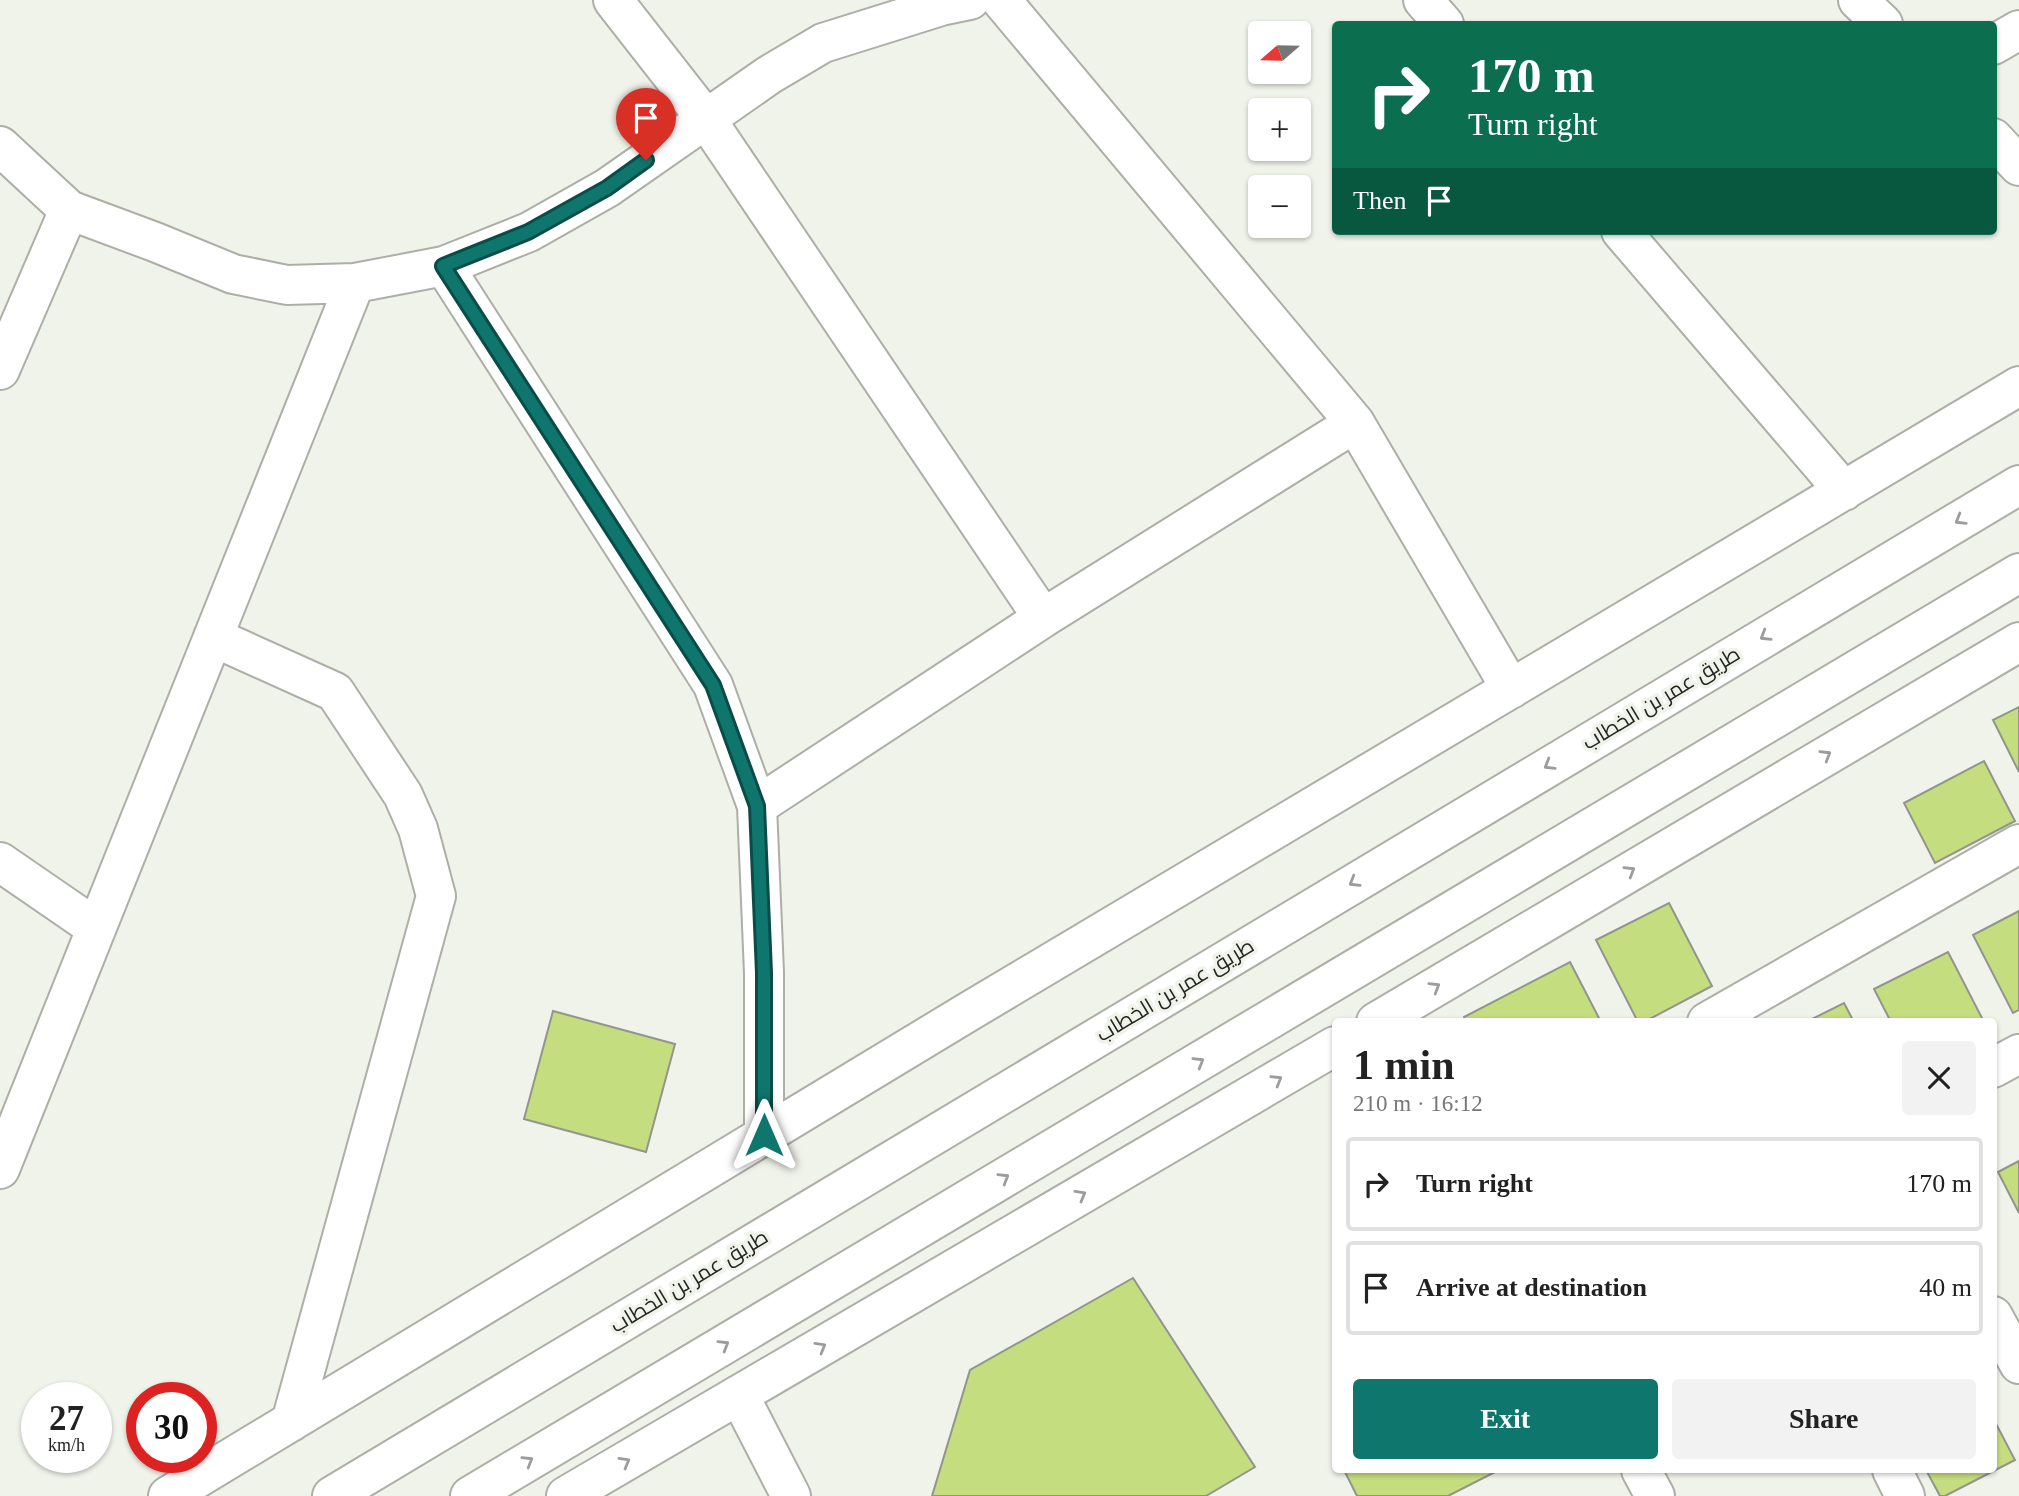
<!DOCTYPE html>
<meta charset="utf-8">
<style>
body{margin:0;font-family:"Times New Roman",Cairo,serif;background:#f2f2f2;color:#222;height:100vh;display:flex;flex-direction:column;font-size:26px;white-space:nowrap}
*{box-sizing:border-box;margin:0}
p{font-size:23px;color:#767676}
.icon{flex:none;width:38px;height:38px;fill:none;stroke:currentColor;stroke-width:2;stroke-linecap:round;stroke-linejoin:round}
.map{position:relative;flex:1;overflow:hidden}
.drawer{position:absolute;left:1332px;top:1018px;width:665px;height:455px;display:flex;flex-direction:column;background:#fff;border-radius:7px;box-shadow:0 2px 5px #0004}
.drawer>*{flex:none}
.top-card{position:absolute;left:1332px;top:21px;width:665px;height:214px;border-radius:7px;box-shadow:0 2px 5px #0004;background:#0b6e4f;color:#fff;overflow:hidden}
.needle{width:46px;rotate:250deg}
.buttons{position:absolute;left:1248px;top:21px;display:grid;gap:14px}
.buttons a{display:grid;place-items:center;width:63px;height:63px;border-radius:7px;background:#fff;box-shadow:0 2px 5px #0004;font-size:35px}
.speed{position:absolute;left:21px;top:1382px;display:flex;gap:14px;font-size:35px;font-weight:700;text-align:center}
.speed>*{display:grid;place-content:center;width:91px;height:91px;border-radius:50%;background:#fff;box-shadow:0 2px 5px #0004;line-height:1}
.speed small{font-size:18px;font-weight:400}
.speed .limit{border:10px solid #d22;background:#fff;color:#111}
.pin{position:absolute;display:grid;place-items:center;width:60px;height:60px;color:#fff;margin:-72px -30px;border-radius:50% 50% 50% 0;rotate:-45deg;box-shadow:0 0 7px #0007}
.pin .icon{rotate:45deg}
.me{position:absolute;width:77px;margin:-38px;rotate:0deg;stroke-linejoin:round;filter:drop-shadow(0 0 5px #0008)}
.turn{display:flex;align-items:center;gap:24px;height:147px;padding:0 21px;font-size:32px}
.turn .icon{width:91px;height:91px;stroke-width:2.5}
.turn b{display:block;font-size:49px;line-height:60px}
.then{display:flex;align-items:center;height:66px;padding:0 21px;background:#0003;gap:14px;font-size:26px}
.round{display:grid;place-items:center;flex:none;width:74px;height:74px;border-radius:7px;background:#f2f2f2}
.head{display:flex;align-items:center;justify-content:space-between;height:119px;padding:0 21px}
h1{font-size:42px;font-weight:700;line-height:52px}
.button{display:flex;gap:14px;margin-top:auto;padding:14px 21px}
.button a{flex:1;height:80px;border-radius:7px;background:#0f766e;color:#fff;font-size:28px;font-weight:700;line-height:80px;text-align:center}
.button a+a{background:#f2f2f2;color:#222}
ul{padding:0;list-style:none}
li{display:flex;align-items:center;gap:21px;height:94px;margin:0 14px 10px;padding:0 7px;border:4px solid #e0e0e0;border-radius:7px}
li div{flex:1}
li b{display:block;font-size:26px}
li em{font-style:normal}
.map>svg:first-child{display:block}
.building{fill:#c4dd7e;stroke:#92958d;stroke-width:2}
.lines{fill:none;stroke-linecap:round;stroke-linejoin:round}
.street-casing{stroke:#adafa7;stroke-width:42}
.secondary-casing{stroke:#adafa7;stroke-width:42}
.street{stroke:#fff;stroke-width:38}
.secondary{stroke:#fff;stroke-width:38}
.oneway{stroke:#9c9c9b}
.route-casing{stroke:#0a4d48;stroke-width:18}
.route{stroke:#0f766e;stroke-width:12}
.labels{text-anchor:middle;stroke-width:7;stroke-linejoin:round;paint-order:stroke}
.street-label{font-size:21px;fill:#232421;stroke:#f0f3e9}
</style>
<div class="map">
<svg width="2019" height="1496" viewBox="0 0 2019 1496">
<rect width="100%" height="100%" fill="#f0f3e9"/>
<path class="building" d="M2019,707V772L1993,720Z
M1984,761L2015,821L1935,863L1904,803Z
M1669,903L1712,986L1644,1022H1638L1596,940Z
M2019,911V1010L2013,1013L1973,935Z
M1948,952L1983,1020L1979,1022H1891L1874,989Z
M1570,962L1601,1022H1466L1464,1017Z
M1844,1003L1854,1022H1806Z
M553,1011L675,1044L646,1152L524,1119Z
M2019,1161V1213L1998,1172Z
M1133,1278L1255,1467L1206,1496H932L970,1370Z
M1993,1418L2015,1460L1945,1496H1940L1926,1470H1993Z
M1344,1470H1499L1448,1496H1357Z"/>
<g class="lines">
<defs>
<path id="street" d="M613,0L706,119L1043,618
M1001,0L1355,423L1511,689
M1423,0L1444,24
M1858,0L1883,24
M1993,45L2019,30
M1993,138L2019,166
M0,146L69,210L155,242L233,274L287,285L355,283L444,266L529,232L607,188L769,75L823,43L941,6L970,0
M1621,231L1844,491
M444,266L713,685L757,806L764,973V1135
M0,370L69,210
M213,637L335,692L403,795L418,829L436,896L291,1422
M757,806L1043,618L1355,423
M0,862L96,928
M1707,1022L2019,844
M1993,1068L2019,1054
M0,1169L355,283
M1993,1316L2019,1364
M739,1395L791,1496
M1641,1470L1655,1496
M1892,1470L1905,1496
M168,1496L968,1012L2019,386"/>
<path id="secondary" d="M1376,1022L2019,642
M332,1496L2019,485
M470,1496L2019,573
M566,1496L1335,1046"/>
</defs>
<use href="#street" class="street-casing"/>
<use href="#secondary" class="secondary-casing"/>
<use href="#street" class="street"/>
<use href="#secondary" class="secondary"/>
</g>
<defs><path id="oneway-chevron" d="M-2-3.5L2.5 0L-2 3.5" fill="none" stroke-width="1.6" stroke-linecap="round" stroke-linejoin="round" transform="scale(1.75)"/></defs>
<g class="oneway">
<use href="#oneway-chevron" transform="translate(1960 520) rotate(149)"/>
<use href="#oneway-chevron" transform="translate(1765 636) rotate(149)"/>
<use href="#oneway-chevron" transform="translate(1826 755) rotate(-31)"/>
<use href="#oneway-chevron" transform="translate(1549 765) rotate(149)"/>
<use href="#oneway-chevron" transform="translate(1630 871) rotate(-31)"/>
<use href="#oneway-chevron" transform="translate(1354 882) rotate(149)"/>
<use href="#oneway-chevron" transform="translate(1435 987) rotate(-31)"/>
<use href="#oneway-chevron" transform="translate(1199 1062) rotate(-31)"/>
<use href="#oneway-chevron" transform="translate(1277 1080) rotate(-31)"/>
<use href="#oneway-chevron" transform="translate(1004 1178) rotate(-31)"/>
<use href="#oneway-chevron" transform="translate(1081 1195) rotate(-30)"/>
<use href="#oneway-chevron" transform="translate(724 1345) rotate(-31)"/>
<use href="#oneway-chevron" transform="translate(821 1347) rotate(-30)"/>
<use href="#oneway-chevron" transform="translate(528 1461) rotate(-31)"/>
<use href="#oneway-chevron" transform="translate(625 1462) rotate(-30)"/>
</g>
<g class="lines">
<defs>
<path id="route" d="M646,160L607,188L528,232L443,266L713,685L757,806L764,973V1135"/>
</defs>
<use href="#route" class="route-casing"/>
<use href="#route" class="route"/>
</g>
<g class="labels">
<g class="street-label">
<text transform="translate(1661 698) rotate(-31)" y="7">طريق عمر بن الخطاب</text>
<text transform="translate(1175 990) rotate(-31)" y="7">طريق عمر بن الخطاب</text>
<text transform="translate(689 1281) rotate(-31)" y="7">طريق عمر بن الخطاب</text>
</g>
</g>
</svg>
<div class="buttons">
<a><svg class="needle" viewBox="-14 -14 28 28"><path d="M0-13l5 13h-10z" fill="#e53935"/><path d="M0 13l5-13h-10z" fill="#767676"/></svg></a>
<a>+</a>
<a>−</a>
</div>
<div class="speed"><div>27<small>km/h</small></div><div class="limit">30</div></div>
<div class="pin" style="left:646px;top:160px;background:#d93025"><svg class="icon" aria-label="arrive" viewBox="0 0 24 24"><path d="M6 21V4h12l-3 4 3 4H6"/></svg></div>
<svg class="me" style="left:764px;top:1135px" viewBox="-20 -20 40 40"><path d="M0-17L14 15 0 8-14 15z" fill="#0f766e" stroke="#fff" stroke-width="4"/></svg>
<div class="top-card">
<div class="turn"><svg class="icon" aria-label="right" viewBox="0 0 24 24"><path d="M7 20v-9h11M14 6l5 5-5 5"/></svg><div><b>170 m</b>Turn right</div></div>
<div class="then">Then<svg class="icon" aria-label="arrive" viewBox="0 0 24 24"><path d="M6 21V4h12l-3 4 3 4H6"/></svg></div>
</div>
<section class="drawer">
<div class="head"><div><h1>1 min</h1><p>210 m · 16:12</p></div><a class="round"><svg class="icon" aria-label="close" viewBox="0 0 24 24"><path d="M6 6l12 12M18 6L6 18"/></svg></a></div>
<ul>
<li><svg class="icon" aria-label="right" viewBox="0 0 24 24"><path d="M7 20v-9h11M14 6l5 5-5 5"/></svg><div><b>Turn right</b></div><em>170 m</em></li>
<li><svg class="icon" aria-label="arrive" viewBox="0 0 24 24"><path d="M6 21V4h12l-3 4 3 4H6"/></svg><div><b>Arrive at destination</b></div><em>40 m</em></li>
</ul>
<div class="button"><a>Exit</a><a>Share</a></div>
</section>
</div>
